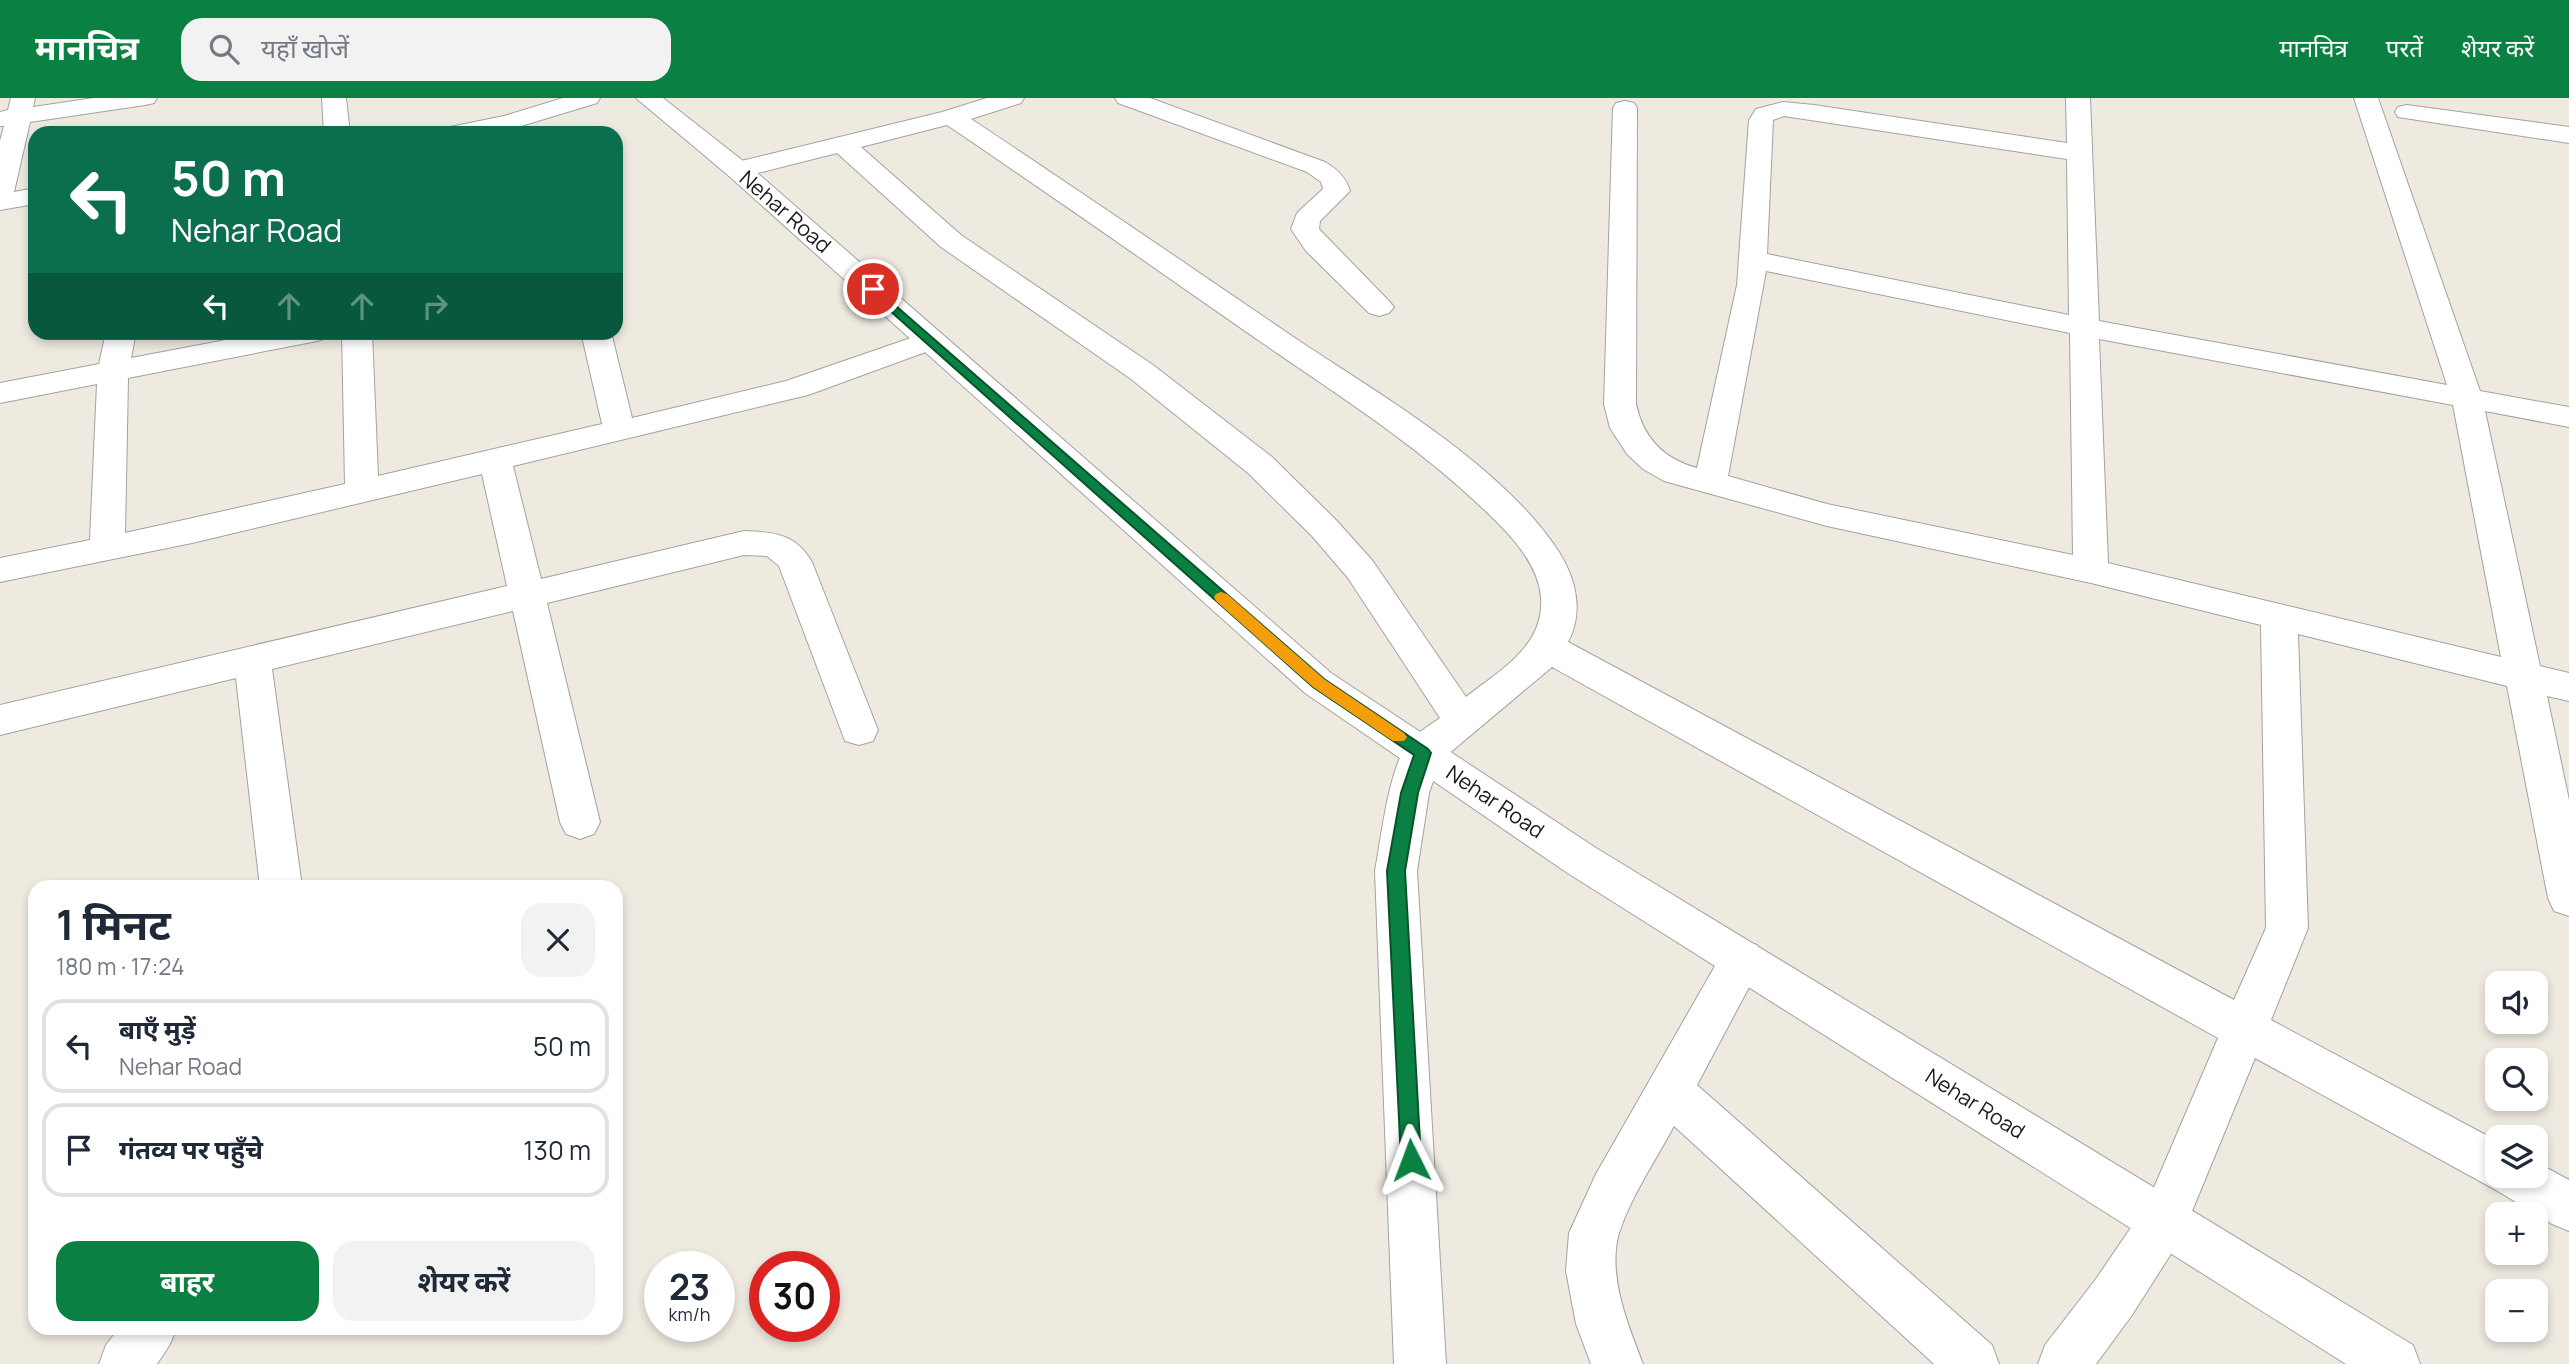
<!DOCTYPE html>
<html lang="hi">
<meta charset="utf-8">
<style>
body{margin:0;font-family:Manrope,"Noto Sans Devanagari",sans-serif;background:#f2f2f3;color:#1f2937;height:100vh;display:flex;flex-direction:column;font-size:26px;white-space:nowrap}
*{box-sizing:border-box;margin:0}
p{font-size:23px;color:#747a83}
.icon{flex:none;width:38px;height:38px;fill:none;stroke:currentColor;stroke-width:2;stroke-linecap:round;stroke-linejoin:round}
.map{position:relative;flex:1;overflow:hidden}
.panel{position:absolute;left:28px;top:782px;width:595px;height:455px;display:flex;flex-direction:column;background:#fff;border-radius:21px;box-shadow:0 4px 10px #0003}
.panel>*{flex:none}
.guide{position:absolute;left:28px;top:28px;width:595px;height:214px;border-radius:21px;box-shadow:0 4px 10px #0003;background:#0b6e4f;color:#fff;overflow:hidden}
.controls{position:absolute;left:2485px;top:873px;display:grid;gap:14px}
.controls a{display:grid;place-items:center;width:63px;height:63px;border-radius:14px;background:#fff;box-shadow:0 4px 10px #0003;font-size:35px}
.speed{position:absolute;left:644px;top:1153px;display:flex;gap:14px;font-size:35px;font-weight:700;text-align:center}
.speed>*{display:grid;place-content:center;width:91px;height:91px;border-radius:50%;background:#fff;box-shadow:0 4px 10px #0003;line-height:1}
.speed small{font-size:18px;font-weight:400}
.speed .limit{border:10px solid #d22;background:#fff;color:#111}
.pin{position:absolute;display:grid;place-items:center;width:60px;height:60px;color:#fff;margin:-30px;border:4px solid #fff;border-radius:50%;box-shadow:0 2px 7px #0007}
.me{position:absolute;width:77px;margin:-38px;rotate:357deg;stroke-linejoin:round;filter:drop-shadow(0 0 5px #0008)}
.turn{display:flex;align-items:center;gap:24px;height:147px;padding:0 28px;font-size:32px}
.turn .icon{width:91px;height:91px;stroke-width:2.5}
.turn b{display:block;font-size:49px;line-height:60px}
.lanes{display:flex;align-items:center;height:66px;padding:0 28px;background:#0003;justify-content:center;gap:35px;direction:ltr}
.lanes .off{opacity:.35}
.round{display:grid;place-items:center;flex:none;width:74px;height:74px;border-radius:21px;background:#f2f2f3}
.overview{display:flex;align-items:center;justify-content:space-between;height:119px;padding:0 28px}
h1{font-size:42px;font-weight:700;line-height:52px}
.cta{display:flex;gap:14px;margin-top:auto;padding:14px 28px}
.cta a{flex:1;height:80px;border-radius:21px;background:#0b8043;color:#fff;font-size:28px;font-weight:700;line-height:80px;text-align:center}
.cta a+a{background:#f2f2f3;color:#1f2937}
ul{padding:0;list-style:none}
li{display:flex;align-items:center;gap:21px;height:94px;margin:0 14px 10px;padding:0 14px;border:4px solid #e0e1e3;border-radius:21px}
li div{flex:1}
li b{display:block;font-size:26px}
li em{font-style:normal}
header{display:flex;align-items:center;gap:42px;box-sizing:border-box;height:98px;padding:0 35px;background:#0b8043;color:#fff}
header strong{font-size:33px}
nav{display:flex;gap:38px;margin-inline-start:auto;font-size:24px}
.search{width:490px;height:63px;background:#f2f2f3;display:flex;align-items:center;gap:18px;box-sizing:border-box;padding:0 24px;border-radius:21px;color:#747a83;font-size:26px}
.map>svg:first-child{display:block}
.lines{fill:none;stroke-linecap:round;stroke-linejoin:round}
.minor-casing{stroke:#a2a2a2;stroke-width:2}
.tertiary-casing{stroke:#a2a2a2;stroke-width:2}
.minor{fill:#fff;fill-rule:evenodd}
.tertiary{fill:#fff;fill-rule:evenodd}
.route{fill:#0b8043;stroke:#07532c;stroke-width:2}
.slow{fill:#f59e0b}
.labels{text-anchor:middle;stroke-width:5;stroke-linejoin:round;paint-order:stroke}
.street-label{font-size:21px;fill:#1b1b1b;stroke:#fff}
</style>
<header>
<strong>मानचित्र</strong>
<div class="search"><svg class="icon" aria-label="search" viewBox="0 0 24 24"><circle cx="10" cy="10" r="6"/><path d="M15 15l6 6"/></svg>यहाँ खोजें</div>
<nav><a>मानचित्र</a><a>परतें</a><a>शेयर करें</a></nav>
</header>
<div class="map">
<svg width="2569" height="1266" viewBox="0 0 2569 1266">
<rect width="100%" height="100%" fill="#eeeae0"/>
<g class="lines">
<defs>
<path id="minor" d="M11,0H35L33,9L94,0H157L154,5L145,7L30,24L14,94L35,90V106L0,112V43L4,28H0V14L8,12Z
M322,0H346L350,35H324Z
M563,0H600L597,5L508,32L441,35L445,30L504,18Z
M987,0H1024L1021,5L971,21C1078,92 1185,165 1292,238C1378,296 1501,365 1559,454C1576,481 1584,514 1568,544L2234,902L2266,830L2261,527L2091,485L1827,428L1664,383L1643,371L1627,356L1610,330L1604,306L1613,10L1616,5L1625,3L1634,5L1637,10L1636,306C1643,339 1663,361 1697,370L1737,187L1749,22L1756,11L1783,4L1814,7L2067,45L2066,0H2090L2099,223L2447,287L2354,0H2378L2480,293L2569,309V329L2485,313L2540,568L2569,575V603L2547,598L2569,702V818L2554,813L2548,800L2507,588L2298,536L2308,830L2271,922L2497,1043V1078H2536V1064L2569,1082V1133L2552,1126L2496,1092L2255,960L2181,1140L2132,1217L2096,1266H2038L2045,1247L2096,1181L2147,1106L2218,940L1552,569L1440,663L1429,695L1417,773L1446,1266H1394L1375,773C1381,741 1389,668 1409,644C1417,635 1430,627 1440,620L1348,480L1312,438L1248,375L1131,281L941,149L837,55L738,80L729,78L725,72L729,66L942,14ZM1784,18L2067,61L2069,217L1767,156L1773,22ZM947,27C1052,98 1156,171 1261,244C1335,295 1411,343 1477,405C1503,429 1538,462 1541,499C1545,548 1500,572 1466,599L1372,462L1336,422L1272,359L1153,267L961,137L861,49ZM1766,173L2070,235L2073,457L1827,406L1728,378ZM2099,241L2453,307L2501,559L2108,465Z
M1115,0H1150L1325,64C1337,71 1346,79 1350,93L1320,123L1319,131L1389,203L1394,209L1389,215L1379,218L1369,215L1306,153L1291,131L1297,115L1323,91L1321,84L1307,74L1118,5Z
M2407,7L2569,29V45L2398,19L2395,14L2398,9Z
M931,233L942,236L946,242L942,248L808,297L513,368L541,481L744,433C774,434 796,436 812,464L878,632L873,643L859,647L845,643L779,468L767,458L744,457L547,505L600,724L594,736L580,741L566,736L560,724L513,513L272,571L302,789H260L236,580L0,637V607L507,488L482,376L192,445L0,484V460L90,442L97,286L0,305V285L99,266L106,234H136L131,260L268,234H331L327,240L317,243L128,280L125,435L345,386L342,234H372L378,378L602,326L581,234H611L632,320L786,283Z
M1742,842L1757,847L1764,861L1697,987L1992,1247L1999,1266H1934L1674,1028C1656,1062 1631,1098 1619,1135C1607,1177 1628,1227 1643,1266H1591L1576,1226L1566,1173L1569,1135L1596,1076L1727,847Z
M119,1230H177L169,1248L157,1266H99L106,1247Z"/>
<path id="tertiary" d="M636,0H663L747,66L1331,575L1596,750L2413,1247L2420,1266H2346L1566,774L1305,595L729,78Z"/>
</defs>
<use href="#minor" class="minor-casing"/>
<use href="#tertiary" class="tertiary-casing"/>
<use href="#minor" class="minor"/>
<use href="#tertiary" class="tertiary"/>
</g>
<path class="route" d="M873,188L1324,581L1428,651L1431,655L1418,695L1405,773L1421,1062L1418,1069L1411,1072L1404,1069L1401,1062L1387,773L1401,695L1414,657L1313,589L869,194V189Z"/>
<path class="slow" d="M1221,494L1227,496L1324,581L1404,635L1407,639L1404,643H1393L1313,589L1216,503L1214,499L1216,496Z"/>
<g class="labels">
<g class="street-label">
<text transform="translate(785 114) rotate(41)" y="7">Nehar Road</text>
<text transform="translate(1495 704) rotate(34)" y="7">Nehar Road</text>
<text transform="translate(1975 1006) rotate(32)" y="7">Nehar Road</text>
</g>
</g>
</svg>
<div class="controls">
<a><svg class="icon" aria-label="sound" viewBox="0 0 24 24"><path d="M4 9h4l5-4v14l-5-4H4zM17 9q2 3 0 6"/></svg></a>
<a><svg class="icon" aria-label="search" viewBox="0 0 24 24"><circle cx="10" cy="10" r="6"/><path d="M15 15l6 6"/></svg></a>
<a><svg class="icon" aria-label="layers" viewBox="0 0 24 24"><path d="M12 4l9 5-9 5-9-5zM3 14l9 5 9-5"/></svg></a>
<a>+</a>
<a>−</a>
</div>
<div class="speed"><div>23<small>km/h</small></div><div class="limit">30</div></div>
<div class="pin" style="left:873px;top:191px;background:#d93025"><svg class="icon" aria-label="arrive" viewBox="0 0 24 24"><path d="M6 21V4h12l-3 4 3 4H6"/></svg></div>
<svg class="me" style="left:1411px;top:1062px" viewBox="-20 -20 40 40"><path d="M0-17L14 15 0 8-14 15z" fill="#0b8043" stroke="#fff" stroke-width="4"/></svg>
<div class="guide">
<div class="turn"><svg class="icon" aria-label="left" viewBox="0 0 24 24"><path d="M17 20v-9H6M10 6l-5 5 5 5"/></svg><div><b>50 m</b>Nehar Road</div></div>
<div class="lanes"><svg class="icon" aria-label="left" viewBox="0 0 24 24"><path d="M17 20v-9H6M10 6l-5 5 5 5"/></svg><svg class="icon off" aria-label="ahead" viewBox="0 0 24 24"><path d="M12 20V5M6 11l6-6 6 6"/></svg><svg class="icon off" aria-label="ahead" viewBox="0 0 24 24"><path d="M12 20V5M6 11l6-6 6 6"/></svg><svg class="icon off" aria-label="right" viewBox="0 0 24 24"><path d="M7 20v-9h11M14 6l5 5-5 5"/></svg></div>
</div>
<section class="panel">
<div class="overview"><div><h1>1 मिनट</h1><p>180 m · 17:24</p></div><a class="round"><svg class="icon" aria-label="close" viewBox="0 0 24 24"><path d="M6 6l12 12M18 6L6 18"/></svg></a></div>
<ul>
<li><svg class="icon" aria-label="left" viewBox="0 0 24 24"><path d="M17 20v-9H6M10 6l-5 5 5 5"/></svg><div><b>बाएँ मुड़ें</b><p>Nehar Road</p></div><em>50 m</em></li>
<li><svg class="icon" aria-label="arrive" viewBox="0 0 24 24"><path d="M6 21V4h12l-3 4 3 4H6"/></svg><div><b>गंतव्य पर पहुँचे</b></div><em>130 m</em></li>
</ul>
<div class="cta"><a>बाहर</a><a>शेयर करें</a></div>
</section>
</div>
